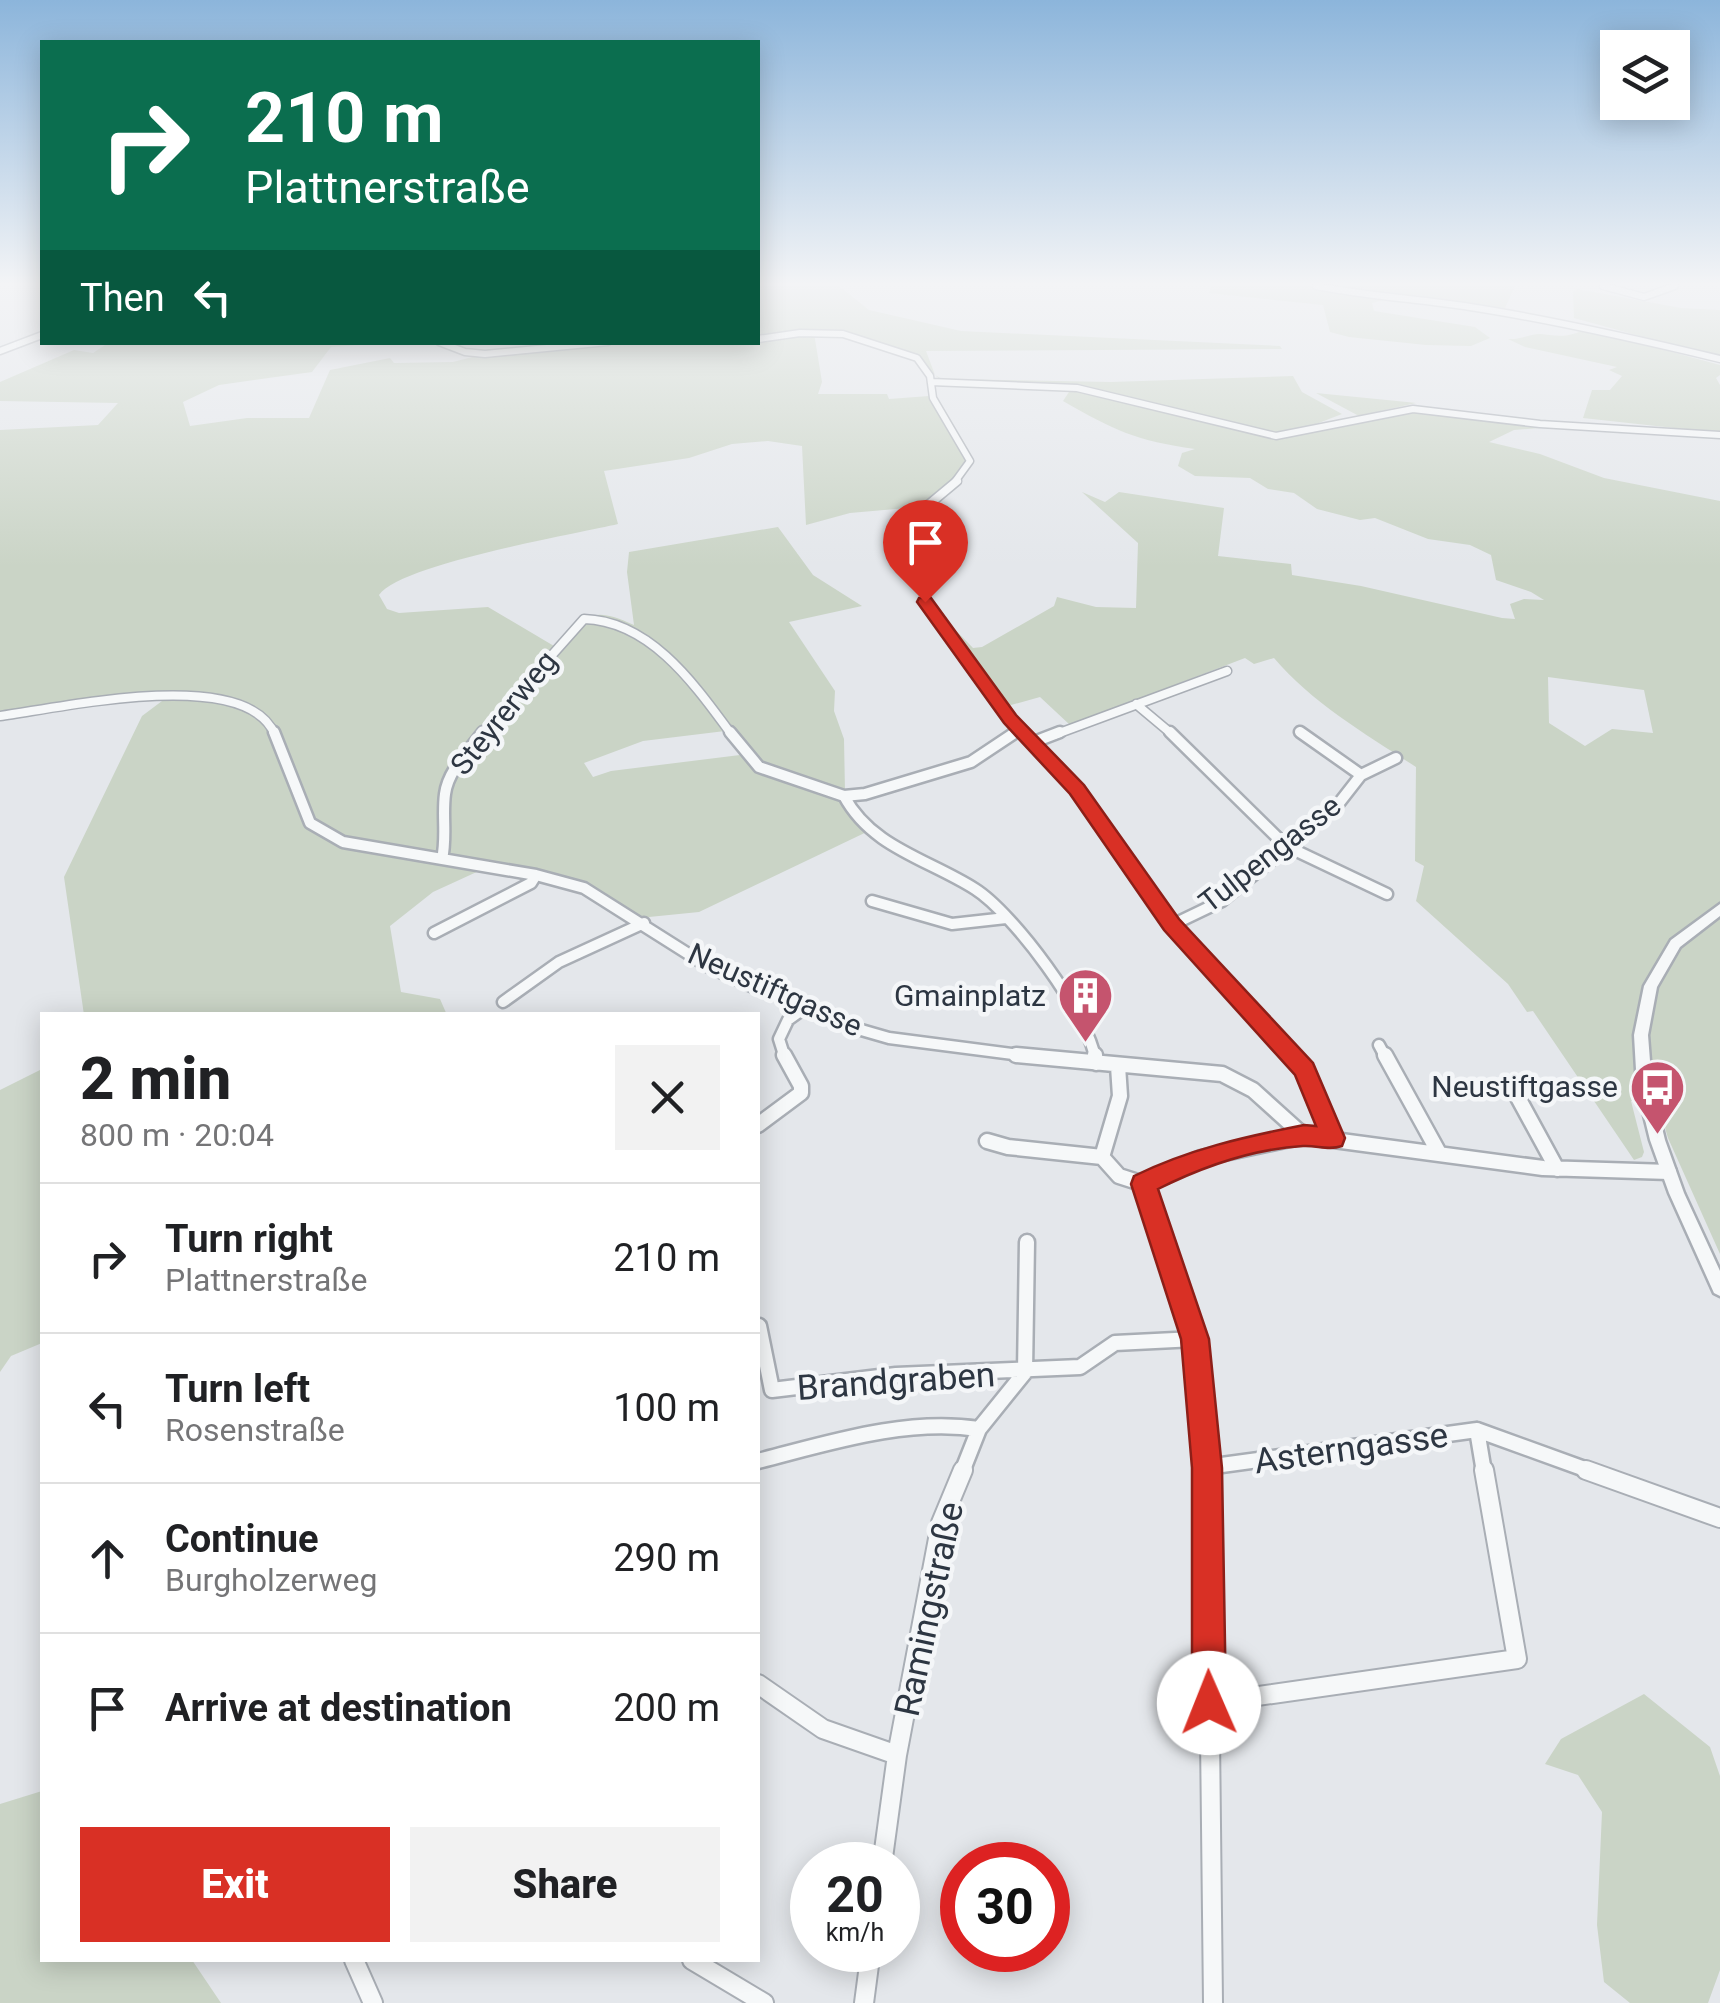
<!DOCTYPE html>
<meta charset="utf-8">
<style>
body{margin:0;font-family:Roboto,sans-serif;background:#f2f2f2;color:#202124;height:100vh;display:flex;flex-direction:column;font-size:38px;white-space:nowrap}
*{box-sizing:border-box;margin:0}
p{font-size:32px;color:#757577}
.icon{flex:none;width:55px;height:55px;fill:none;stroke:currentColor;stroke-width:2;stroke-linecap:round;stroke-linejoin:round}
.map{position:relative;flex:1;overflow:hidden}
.side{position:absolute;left:40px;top:1012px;width:720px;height:950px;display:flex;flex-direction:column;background:#fff;border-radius:0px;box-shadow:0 5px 25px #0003}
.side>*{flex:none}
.banner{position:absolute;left:40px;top:40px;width:720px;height:305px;border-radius:0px;box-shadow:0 5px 25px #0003;background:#0b6e4f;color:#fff;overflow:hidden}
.controls{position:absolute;left:1600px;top:30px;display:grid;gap:20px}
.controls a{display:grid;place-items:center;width:90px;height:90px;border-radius:0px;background:#fff;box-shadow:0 5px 25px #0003;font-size:50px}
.speed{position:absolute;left:790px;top:1842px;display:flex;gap:20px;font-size:50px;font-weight:700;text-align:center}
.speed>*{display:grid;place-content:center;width:130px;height:130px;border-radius:50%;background:#fff;box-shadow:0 5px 25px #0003;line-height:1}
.speed small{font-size:25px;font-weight:400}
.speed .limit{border:15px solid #d22;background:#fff;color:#111}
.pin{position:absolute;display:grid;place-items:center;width:85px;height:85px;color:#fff;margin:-102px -42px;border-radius:50% 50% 50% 0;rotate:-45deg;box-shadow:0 0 10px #0007}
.pin .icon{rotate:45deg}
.me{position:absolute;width:110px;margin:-55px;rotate:359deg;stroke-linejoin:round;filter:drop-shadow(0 0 8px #0008)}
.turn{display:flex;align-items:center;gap:35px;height:210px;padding:0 40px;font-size:45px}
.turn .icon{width:130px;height:130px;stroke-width:2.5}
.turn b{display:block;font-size:70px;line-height:85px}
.then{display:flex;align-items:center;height:95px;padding:0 40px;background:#0003;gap:20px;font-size:38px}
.round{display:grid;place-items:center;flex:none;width:105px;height:105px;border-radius:0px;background:#f2f2f2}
.headline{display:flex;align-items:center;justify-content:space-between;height:170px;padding:0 40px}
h1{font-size:60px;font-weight:800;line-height:75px}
.button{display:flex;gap:20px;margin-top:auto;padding:20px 40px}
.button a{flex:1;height:115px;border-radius:0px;background:#d93025;color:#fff;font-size:40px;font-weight:800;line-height:115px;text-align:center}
.button a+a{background:#f2f2f2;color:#202124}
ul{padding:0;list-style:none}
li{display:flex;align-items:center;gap:30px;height:150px;padding:0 40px;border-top:2px solid #e0e0e0}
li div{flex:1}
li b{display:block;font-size:38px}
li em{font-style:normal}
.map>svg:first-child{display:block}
.green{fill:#cad4c6;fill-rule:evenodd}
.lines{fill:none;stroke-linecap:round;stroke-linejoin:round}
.minor-far4-casing{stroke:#a9aeb5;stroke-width:9}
.minor-far3-casing{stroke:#a9aeb5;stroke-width:11}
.minor-far2-casing{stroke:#a9aeb5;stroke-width:15}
.minor-far1-casing{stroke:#a9aeb5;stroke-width:19}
.minor-casing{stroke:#a9aeb5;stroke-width:22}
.tertiary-casing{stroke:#a9aeb5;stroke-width:5}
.minor-far4{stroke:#f6f8f9;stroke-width:6}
.minor-far3{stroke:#f6f8f9;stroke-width:8}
.minor-far2{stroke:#f6f8f9;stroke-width:10}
.minor-far1{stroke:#f6f8f9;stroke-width:14}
.minor{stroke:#f6f8f9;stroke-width:18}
.tertiary{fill:#f6f8f9;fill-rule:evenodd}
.route{fill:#d93025;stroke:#8d1f18;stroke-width:2.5}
.labels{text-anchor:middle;stroke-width:9;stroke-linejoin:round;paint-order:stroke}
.street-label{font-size:30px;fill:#2d3642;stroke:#f4f6f8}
.poi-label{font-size:30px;fill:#2d3642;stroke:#f4f6f8;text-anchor:end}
.near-street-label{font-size:35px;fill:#2d3642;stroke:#f4f6f8}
</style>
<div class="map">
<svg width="1720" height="2003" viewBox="0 0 1720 2003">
<rect width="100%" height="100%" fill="#e4e7eb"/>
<path class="green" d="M758,286H839L869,310L961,331L1280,346L1282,349L926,351L935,375L942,379L1111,382L1293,376L1302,392L1342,414L1298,431L1276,433L1082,387L947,382C932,378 931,365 918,358C870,332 811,330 758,338Z
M1211,286H1515L1505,308L1386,299L1372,303L1374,311L1475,327L1490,338L1471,346L1426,345L1349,337L1330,332L1323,305L1209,293Z
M1577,289L1681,308L1720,310V358L1574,318L1573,292Z
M1587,329L1720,365V375L1716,378L1720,385V433L1583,418L1592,390H1610L1622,376L1609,370L1617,367L1525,347L1508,339C1520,340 1529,334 1540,334C1563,336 1564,338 1587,329Z
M814,333L822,382L818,394H887L889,399L929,396L967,460V467L955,480L918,507L850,513L806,525L802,446L768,441L732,444L689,458L604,471L618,524C575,534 400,564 379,595L387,609L399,613L488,607L554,646C584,615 592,605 634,625L627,572L629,552L778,527L813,575L862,606L789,622L835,691L834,711L844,739L845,792L875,828L699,912L629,919L595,898L547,881L481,870L433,892L390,926L401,992L440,999L447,1015H84L64,877L142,716L170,695L0,716V430L98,425L118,403L0,401V382L74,350L93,353L108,343H389L331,347L312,372L219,385L183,402L190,426L247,418H309L330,370L390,358L394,363L453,362L480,355L601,344L758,342ZM725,731L740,755L611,771L593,777L584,763L643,741Z
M1071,389L1284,437L1406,411L1554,427L1514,430L1489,442L1540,454L1604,478L1720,501V1254L1668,1138L1657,1101H1631L1644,1152L1642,1157L1634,1160L1533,1011L1527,1012L1508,984L1416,901L1424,866L1415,861L1416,767C1367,735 1312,703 1274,658L1254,664L1245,658L1070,725L1040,697L1004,707L931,605L973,648L982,647L1054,606L1057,597L1096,607L1136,608L1138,543L1082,492L1105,502L1119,492L1224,508L1218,556L1291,564L1292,575L1361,586L1502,618L1515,619L1510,604L1524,599L1544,600L1531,592L1496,580L1491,555L1470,545L1428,539L1375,518L1360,520L1317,509L1294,493L1268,489L1250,478L1195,476L1178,466L1182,453L1195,449C1137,441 1113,430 1063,401ZM1548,677L1644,690L1653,733L1612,729L1585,746L1549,723Z
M1316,393L1407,402L1416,403L1359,416Z
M42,1069V1343L11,1356L0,1372V1090Z
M1644,1694L1710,1747L1720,1776V1970L1708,2003H1630L1604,1982L1597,1925L1602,1812L1578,1775L1545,1764L1561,1739Z
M42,1791V1960H192L221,2003H0V1804Z"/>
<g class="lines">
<defs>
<path id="minor-far4" d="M1316,286C1367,296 1418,299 1470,307C1554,320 1637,339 1720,359
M1603,286L1644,297L1675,286
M758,339L800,333L843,334L917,358L930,376L933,398L970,461L954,483
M439,342L465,352L485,354L608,342
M0,351L42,335
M931,382L1077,388L1276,436L1413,409L1540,424L1720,435"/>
<path id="minor-far3" d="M957,481L921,511L933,558L925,602L1025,735
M1136,704L1173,735
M0,716C60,708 247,665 275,735
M1300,732L1304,735
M481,735L584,619C651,621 695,685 732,735
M1013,735L1019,730
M1054,735L1227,671"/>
<path id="minor-far2" d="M274,732L310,823L343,842L536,875L584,888L709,967L762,991L791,997L837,1023L889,1038L1043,1058
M730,732L759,767L844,796L865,794L971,762L1016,732
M1023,732L1077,789L1172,925L1294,1058
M1170,732L1286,846L1387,894
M1300,732L1361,775
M1034,742L1060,732
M844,796C872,848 928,859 975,889C1013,913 1088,1014 1095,1058
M442,859C447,837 442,816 445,794C448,770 469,751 483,732
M872,901L952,924L1006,918
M1172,925L1222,901L1336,807L1361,775L1396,758
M434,933L531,883L536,875
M503,1002L559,962L644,923
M1379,1045L1386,1058
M785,1058L779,1039L788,1020L806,1007"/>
<path id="minor-far1" d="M1016,1055L1222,1074L1253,1090L1304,1136L1543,1168L1669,1172
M1095,1055L1096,1063
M1291,1055L1305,1070L1333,1139
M1385,1055L1439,1153
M1118,1066L1120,1096L1102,1157L1119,1176L1144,1184
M1515,1092L1557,1169
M758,1125L801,1093V1086L784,1055
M987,1141L1008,1147L1102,1157
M1144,1184L1195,1339L1207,1472
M1144,1184L1201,1158L1304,1136
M759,1326L772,1390L896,1375L1080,1367L1115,1343L1195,1339
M1025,1372L1027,1242
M1477,1430L1484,1472
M758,1461C829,1443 905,1418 979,1429
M1207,1467L1477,1430L1593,1472
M962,1472L979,1429L1025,1372"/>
<path id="minor" d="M1207,1470L1213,2003
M1586,1470L1720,1518
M758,1684L823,1729L897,1755
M1209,1703L1517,1659L1484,1470
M882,1865L897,1755L941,1523L963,1470
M354,1960L373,2003
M692,1960L764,2003
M864,2003L871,1950"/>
<path id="tertiary" d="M1720,904V916L1680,947L1657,987L1648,1035L1652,1087L1665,1140L1684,1193L1720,1271V1296L1714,1293L1669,1193L1650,1140L1637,1087L1634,1035L1644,986L1671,940Z"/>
</defs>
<use href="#minor-far4" class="minor-far4-casing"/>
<use href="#minor-far3" class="minor-far3-casing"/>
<use href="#minor-far2" class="minor-far2-casing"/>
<use href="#minor-far1" class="minor-far1-casing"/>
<use href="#minor" class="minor-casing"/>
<use href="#tertiary" class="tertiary-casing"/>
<use href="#minor-far4" class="minor-far4"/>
<use href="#minor-far3" class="minor-far3"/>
<use href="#minor-far2" class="minor-far2"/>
<use href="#minor-far1" class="minor-far1"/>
<use href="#minor" class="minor"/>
<use href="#tertiary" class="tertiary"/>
</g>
<linearGradient id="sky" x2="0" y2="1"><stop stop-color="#8cb5db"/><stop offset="0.5" stop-color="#f3f4f6"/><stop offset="1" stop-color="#f3f4f6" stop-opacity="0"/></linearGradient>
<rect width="1720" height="567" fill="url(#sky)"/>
<path class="route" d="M919,598H931L1016,715L1084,785L1179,919L1313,1063L1345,1138L1342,1146C1328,1151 1317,1145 1303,1146C1253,1149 1202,1167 1158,1189L1209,1339L1222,1468L1226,1703L1221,1715L1209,1720L1197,1715L1192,1703V1468L1181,1339L1131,1184L1134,1176C1189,1149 1244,1137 1304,1125L1316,1126L1295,1075L1164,930L1070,794L1004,723L917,602Z"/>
<defs>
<symbol id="building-pin" viewBox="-11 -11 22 30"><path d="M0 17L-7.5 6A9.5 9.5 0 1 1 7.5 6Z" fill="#c5546e" stroke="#f4f6f8"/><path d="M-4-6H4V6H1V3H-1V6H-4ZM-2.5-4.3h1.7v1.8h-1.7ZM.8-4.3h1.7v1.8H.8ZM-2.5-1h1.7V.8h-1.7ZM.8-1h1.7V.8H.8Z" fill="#fff"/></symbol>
<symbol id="bus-pin" viewBox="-11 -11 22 30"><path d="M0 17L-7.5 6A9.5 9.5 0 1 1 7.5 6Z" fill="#c5546e" stroke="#f4f6f8"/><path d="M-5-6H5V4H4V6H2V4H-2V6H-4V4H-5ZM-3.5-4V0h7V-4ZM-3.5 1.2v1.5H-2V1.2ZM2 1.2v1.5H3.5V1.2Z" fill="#fff"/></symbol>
</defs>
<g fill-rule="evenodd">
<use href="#building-pin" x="1054" y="964" width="63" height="86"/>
<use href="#bus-pin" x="1626" y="1056" width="63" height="86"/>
</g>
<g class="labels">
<g class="street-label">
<text transform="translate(504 713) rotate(-51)" y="10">Steyrerweg</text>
<text transform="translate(1270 854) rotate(-38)" y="10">Tulpengasse</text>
<text transform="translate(775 990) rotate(24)" y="10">Neustiftgasse</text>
</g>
<g class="poi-label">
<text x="1046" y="1006">Gmainplatz</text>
<text x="1618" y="1097">Neustiftgasse</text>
</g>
<g class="near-street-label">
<text transform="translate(896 1381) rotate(-4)" y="12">Brandgraben</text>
<text transform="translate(1351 1448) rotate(-8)" y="12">Asterngasse</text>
<text transform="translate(929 1609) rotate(-78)" y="12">Ramingstraße</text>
</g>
</g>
</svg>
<div class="controls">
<a><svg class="icon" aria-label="layers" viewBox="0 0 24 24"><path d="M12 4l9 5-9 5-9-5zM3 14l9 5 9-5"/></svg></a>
</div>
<div class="speed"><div>20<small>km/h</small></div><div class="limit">30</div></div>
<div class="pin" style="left:925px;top:602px;background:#d93025"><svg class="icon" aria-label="arrive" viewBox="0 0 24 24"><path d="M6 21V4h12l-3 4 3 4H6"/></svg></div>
<svg class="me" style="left:1209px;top:1703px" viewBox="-20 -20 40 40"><circle r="19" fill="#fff"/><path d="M0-13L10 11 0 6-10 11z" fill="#d93025"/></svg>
<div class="banner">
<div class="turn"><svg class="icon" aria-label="right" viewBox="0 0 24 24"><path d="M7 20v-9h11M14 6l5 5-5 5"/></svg><div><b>210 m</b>Plattnerstraße</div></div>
<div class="then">Then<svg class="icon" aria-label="left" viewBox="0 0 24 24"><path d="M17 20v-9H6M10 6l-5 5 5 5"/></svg></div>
</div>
<section class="side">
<div class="headline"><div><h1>2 min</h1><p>800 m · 20:04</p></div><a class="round"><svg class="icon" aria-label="close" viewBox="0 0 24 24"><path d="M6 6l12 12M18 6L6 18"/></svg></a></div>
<ul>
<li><svg class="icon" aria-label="right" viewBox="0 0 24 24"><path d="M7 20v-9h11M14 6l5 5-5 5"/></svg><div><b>Turn right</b><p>Plattnerstraße</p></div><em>210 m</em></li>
<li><svg class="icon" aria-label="left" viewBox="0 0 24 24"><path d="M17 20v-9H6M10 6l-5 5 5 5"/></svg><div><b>Turn left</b><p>Rosenstraße</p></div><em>100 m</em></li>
<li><svg class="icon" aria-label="ahead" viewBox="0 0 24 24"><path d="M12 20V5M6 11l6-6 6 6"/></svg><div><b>Continue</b><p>Burgholzerweg</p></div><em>290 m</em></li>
<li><svg class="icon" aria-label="arrive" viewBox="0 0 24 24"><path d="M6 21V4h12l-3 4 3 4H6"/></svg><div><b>Arrive at destination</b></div><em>200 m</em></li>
</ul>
<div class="button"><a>Exit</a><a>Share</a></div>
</section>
</div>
